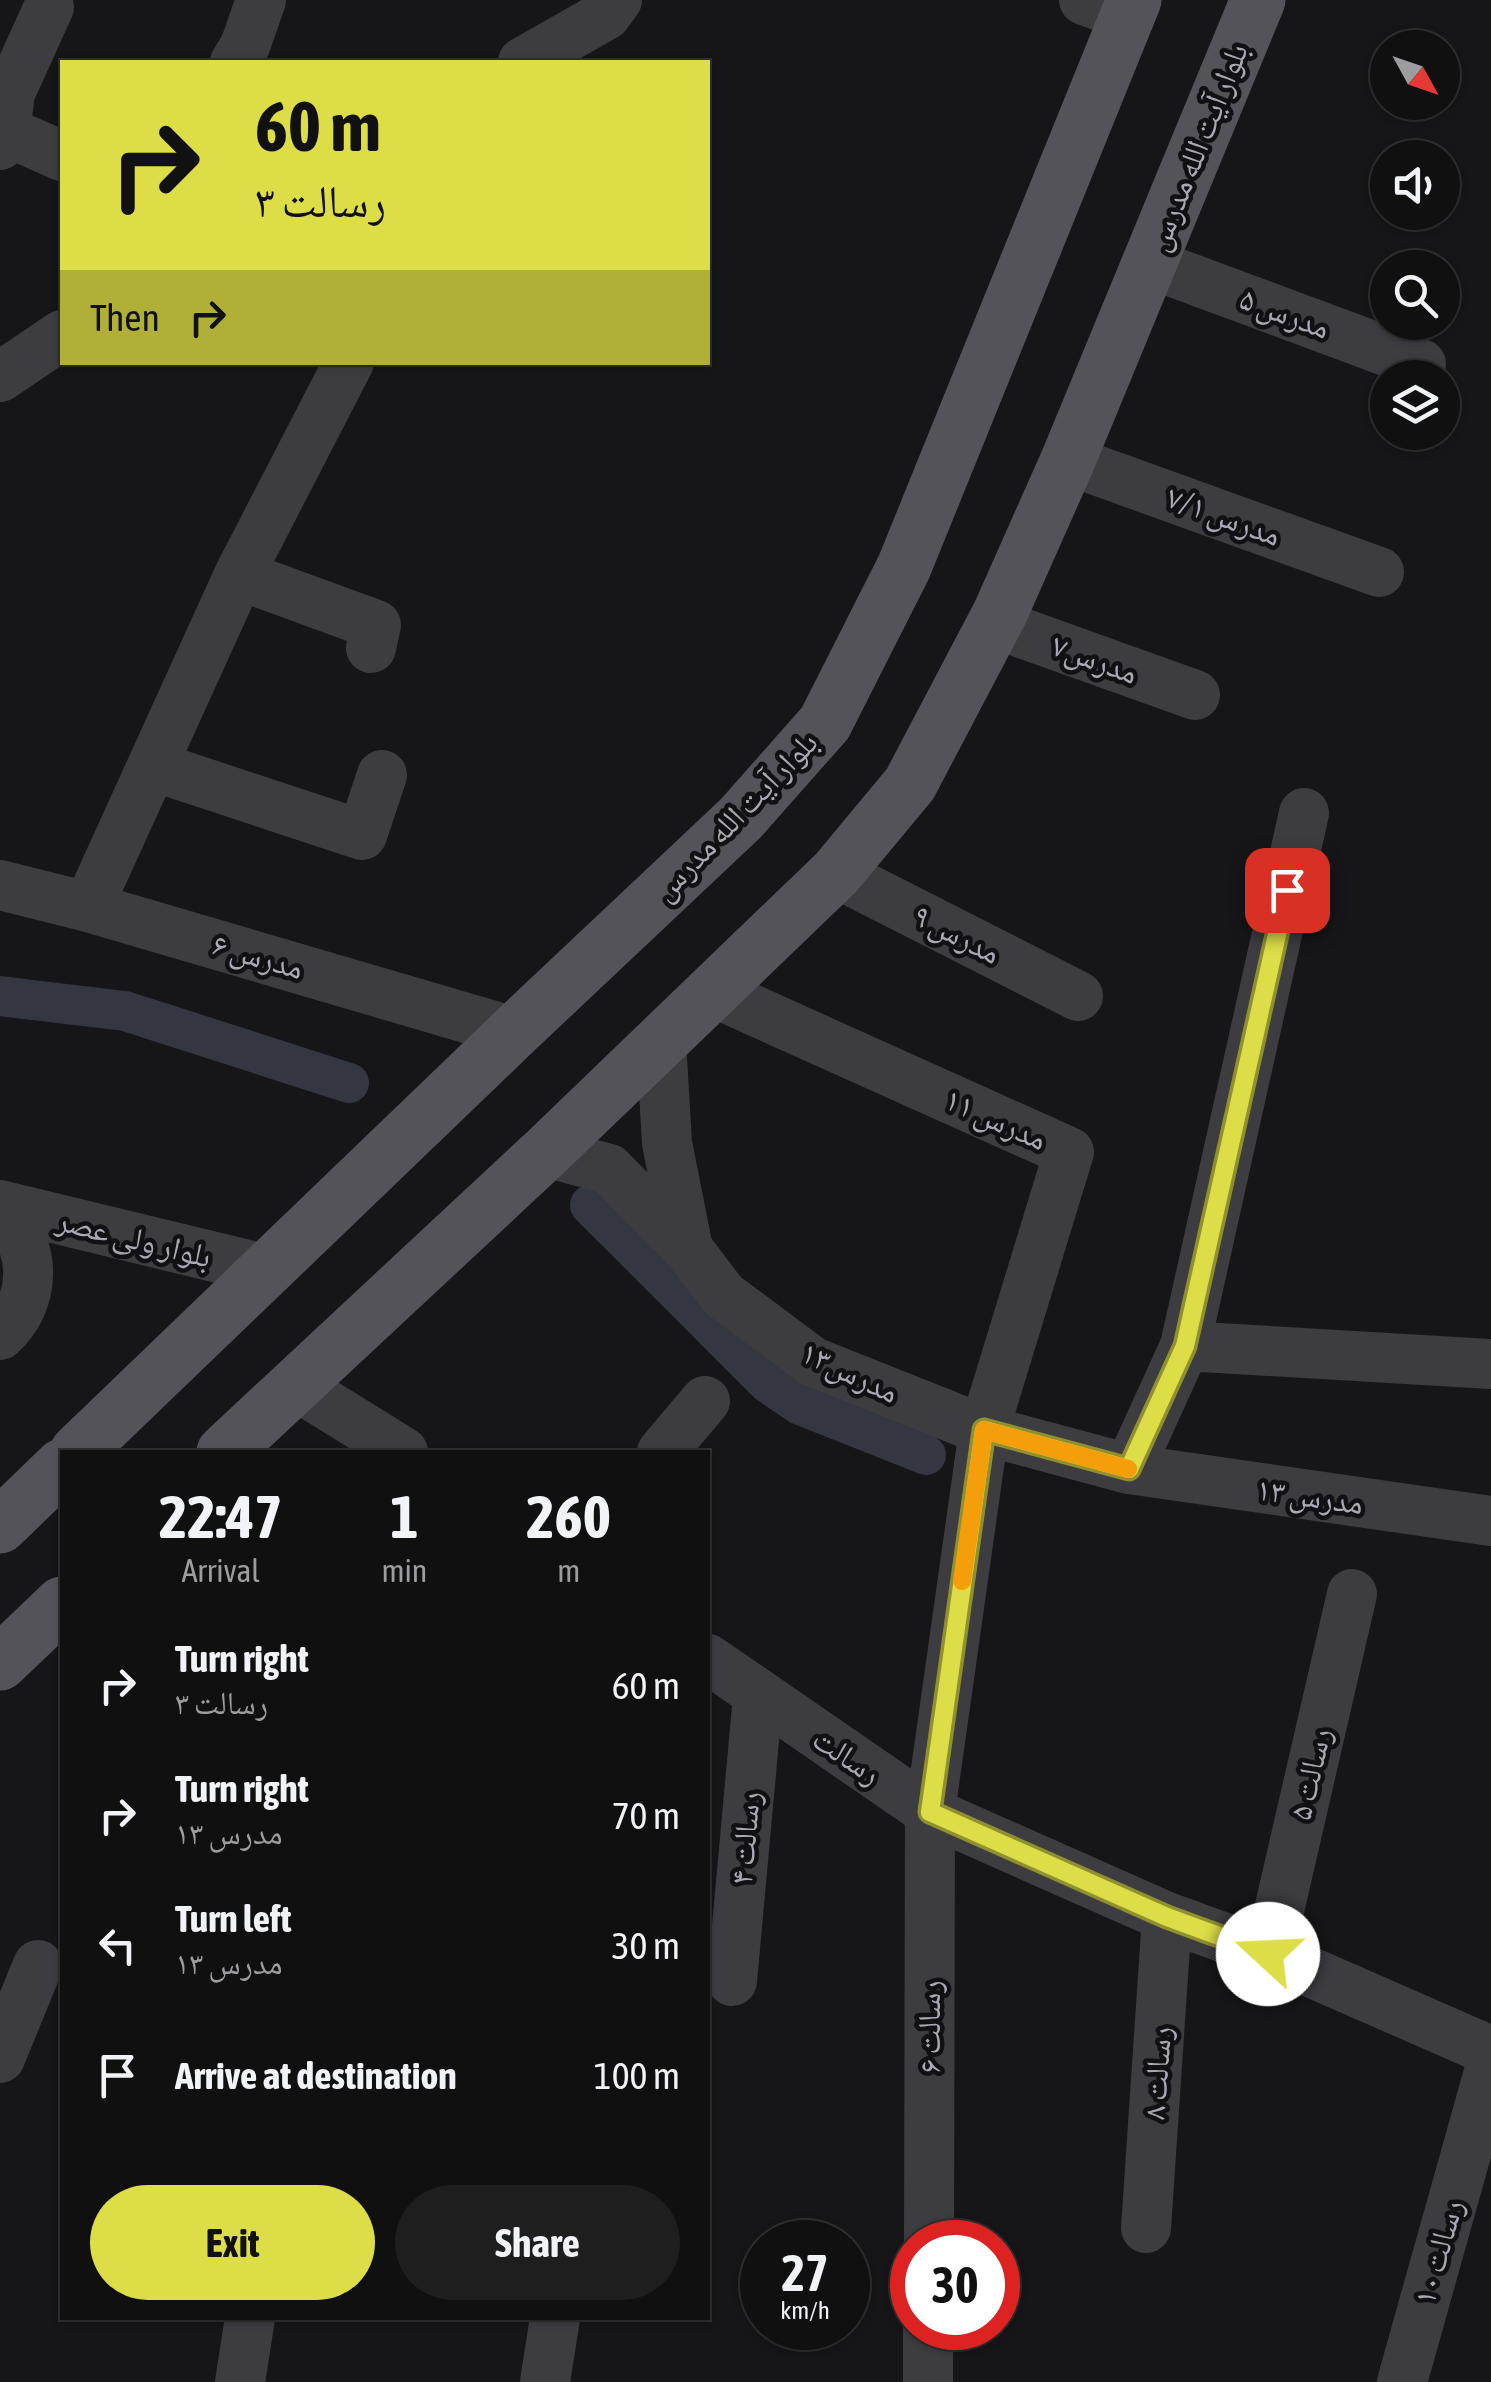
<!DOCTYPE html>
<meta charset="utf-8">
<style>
body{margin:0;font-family:"Asap Condensed","Noto Naskh Arabic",sans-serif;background:#1e1e1f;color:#f1f3f6;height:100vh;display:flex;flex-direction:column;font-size:38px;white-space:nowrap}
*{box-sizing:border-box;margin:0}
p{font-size:32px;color:#9c9d9f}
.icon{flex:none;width:55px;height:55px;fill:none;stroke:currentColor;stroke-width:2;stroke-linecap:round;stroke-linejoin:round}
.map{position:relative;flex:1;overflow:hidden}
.details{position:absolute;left:60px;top:1450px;width:650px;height:870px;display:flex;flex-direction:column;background:#101011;border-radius:0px;box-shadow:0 2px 8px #0004,0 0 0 2px #303031}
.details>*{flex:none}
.top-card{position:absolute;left:60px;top:60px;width:650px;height:305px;border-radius:0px;box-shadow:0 2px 8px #0004,0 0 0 2px #303031;background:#dcdd47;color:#111;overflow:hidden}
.needle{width:65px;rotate:130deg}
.tools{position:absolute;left:1370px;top:30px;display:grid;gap:20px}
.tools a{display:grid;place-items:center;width:90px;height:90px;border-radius:50%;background:#101011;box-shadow:0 2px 8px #0004,0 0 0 2px #303031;font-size:50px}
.speed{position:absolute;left:740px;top:2220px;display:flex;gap:20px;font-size:50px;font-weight:700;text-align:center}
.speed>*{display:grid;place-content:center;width:130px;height:130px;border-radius:50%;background:#101011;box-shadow:0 2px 8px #0004,0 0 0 2px #303031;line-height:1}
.speed small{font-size:25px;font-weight:400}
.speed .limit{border:15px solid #d22;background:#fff;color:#111}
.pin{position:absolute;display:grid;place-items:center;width:85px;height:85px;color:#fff;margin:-42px;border-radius:20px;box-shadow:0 5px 15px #0006}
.me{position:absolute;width:110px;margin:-55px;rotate:290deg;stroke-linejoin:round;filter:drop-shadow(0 0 8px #0008)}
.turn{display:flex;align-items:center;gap:35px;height:210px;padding:0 30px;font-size:45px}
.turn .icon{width:130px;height:130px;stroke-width:2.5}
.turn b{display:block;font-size:70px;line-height:85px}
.then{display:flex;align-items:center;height:95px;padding:0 30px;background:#0003;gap:20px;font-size:38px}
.eta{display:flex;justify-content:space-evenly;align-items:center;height:170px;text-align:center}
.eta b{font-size:60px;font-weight:700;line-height:70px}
.action{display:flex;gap:20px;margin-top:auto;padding:20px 30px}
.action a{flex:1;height:115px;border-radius:60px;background:#dcdd47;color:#111;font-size:40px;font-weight:700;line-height:115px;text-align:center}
.action a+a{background:#1e1e1f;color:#f1f3f6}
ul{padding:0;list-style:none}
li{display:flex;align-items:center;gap:30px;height:130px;padding:0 30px}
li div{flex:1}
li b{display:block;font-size:38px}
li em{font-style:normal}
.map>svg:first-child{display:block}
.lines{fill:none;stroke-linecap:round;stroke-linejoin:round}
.canal{stroke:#343742;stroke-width:40}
.minor{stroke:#3d3c40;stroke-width:50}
.major{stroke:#54535a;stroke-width:55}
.route-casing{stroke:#8f902e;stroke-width:25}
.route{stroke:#dcdd47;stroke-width:18}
.slow{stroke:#f59e0b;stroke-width:18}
.labels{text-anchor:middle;stroke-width:9;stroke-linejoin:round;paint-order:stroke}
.street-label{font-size:32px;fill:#a9a9b5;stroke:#111012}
</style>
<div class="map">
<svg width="1491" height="2382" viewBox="0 0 1491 2382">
<rect width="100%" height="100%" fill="#161517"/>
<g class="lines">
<path class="canal" d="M0,996L125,1011L349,1083
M590,1205L768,1383L800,1405L926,1455"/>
<path class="minor" d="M1084,0L1128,16
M235,62L245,46L261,0
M523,62L606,15L617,0
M5,131L62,156
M0,145L5,131L10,93L49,7
M1149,263L1421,364
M0,377L62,335
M1068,460L1379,572
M239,575L376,625L371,648
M994,623L1195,695
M153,766L362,835L382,775
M836,873L1078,996
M0,885L88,907L514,1032
M88,907L239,575L349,362
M713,992L1069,1152L984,1430L930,1812L929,2242
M546,1152L609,1169L688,1249L667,1143L661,1041
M0,1205L268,1270
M0,1212C38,1245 37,1302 0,1335
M688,1249L723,1295L813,1362L984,1430L1129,1469L1491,1521
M1185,1346L1491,1364
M295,1385L403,1452
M662,1452L705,1401
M1129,1469L1185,1346L1304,813
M708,1659L930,1812L1167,1917L1269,1954L1491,2051
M1269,1954L1352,1594
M732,1981L758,1696
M0,2058L38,1965
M1146,2228L1167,1917
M240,2382L250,2318
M545,2382L555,2318
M928,2382V2328
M1402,2382L1491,2065"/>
<path class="major" d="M77,1452L514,1032L741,818L825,723L904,567L1134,0
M224,1452L546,1152L836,873L910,784L1000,613L1068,460L1258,0
M0,1526L62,1466
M0,1663L62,1604"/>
</g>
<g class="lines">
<defs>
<path id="route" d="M1268,1954L1167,1917L930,1812L984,1430L1129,1469L1185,1346L1287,890"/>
</defs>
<use href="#route" class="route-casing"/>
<use href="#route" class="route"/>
<path class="slow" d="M962,1581L984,1430L1128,1469"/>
</g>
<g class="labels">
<g class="street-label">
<text transform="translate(1197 147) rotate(-68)" y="11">بلوار آیت الله مدرس</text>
<text transform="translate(1285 313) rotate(20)" y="11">مدرس ۵</text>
<text transform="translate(1224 516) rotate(20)" y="11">مدرس ۷/۱</text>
<text transform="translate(1095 659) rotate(20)" y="11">مدرس۷</text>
<text transform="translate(735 816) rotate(-46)" y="11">بلوار آیت الله مدرس</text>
<text transform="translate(957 934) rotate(27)" y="11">مدرس ۹</text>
<text transform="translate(258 956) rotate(16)" y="11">مدرس ۶</text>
<text transform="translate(996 1119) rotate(24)" y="11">مدرس ۱۱</text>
<text transform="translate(134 1238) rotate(14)" y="11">بلوار ولی عصر</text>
<text transform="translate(850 1372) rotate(25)" y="11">مدرس۱۳</text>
<text transform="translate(1310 1496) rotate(8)" y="11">مدرس ۱۳</text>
<text transform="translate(847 1756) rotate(34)" y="11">رسالت</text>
<text transform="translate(1310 1774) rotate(-77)" y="11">رسالت ۵</text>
<text transform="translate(745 1838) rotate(-85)" y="11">رسالت ۴</text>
<text transform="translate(929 2027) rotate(-90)" y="11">رسالت ۶</text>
<text transform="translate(1157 2073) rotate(-86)" y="11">رسالت ۸</text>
<text transform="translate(1438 2252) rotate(-74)" y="11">رسالت ۱۰</text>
</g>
</g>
</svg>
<div class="tools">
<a><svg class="needle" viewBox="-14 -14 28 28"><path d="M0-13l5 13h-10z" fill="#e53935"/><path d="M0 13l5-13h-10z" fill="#9c9d9f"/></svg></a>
<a><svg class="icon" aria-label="sound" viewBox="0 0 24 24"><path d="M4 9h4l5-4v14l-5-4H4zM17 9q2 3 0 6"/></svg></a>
<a><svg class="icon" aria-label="search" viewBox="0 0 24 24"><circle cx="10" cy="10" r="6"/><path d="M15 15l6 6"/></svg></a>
<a><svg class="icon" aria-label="layers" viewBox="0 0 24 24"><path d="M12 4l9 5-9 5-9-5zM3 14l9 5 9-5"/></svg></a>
</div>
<div class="speed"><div>27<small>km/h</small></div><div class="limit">30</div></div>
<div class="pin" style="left:1287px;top:890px;background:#d93025"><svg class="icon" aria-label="arrive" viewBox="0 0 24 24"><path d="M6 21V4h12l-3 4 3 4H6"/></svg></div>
<svg class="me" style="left:1268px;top:1954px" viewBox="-20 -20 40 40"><circle r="19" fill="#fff"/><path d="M0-13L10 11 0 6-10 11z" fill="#dcdd47"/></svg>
<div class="top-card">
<div class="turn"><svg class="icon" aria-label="right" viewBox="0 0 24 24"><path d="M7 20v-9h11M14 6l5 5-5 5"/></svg><div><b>60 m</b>رسالت ۳</div></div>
<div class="then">Then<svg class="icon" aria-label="right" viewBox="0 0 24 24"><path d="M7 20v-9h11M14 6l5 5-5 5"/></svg></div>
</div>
<section class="details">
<div class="eta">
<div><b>22:47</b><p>Arrival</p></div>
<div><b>1</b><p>min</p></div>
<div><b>260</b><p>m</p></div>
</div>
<ul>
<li><svg class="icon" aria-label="right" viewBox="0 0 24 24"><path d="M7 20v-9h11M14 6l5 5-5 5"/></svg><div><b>Turn right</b><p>رسالت ۳</p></div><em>60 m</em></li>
<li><svg class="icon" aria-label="right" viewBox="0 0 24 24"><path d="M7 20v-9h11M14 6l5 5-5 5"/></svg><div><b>Turn right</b><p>مدرس ۱۳</p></div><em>70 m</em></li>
<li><svg class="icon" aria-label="left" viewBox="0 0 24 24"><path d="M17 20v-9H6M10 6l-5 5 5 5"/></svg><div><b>Turn left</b><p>مدرس ۱۳</p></div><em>30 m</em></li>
<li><svg class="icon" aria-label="arrive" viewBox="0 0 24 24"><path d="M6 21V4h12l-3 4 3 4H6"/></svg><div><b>Arrive at destination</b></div><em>100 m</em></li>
</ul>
<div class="action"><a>Exit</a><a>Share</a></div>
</section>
</div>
